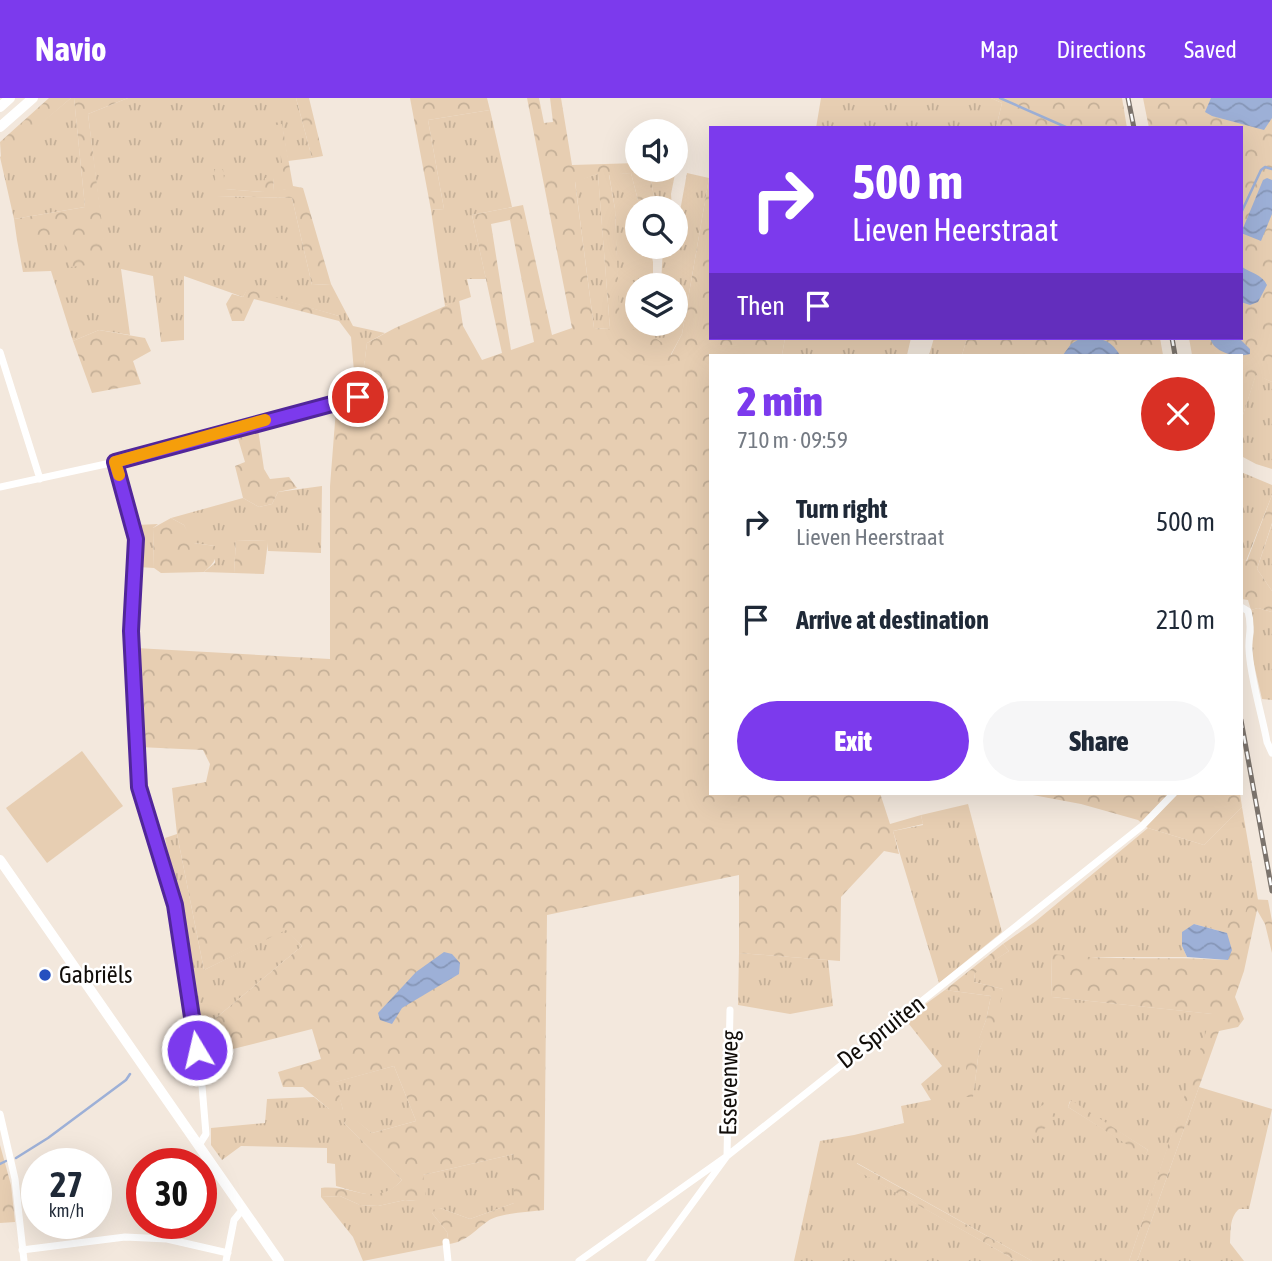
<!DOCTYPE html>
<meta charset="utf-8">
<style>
body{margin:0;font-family:"Asap Condensed",sans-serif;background:#f6f6f7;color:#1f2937;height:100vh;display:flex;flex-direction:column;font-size:26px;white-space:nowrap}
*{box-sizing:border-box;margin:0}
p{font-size:23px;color:#747a83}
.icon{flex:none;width:38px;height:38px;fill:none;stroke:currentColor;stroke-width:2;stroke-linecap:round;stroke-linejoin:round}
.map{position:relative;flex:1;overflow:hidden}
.sheet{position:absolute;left:709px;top:256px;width:534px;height:441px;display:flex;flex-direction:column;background:#fff;border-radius:0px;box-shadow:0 7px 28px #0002}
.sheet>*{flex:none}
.guide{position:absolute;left:709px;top:28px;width:534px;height:214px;border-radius:0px;box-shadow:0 7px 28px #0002;background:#7c3aed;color:#fff;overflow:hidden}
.buttons{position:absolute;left:625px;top:21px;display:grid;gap:14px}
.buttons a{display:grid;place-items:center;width:63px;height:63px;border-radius:50%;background:#fff;box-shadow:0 7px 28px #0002;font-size:35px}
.speed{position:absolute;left:21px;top:1050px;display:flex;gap:14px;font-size:35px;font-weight:700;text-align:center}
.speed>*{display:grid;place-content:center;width:91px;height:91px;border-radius:50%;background:#fff;box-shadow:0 7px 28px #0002;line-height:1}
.speed small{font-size:18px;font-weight:400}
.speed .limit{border:10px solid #d22;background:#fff;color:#111}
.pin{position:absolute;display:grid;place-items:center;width:60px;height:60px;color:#fff;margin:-30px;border:4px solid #fff;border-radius:50%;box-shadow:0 2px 7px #0007}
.me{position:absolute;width:77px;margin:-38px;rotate:351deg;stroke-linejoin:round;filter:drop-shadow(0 0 5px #0008)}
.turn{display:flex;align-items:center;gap:24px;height:147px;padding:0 28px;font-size:32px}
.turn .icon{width:91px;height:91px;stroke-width:2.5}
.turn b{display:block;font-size:49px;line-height:60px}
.then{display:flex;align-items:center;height:66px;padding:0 28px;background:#0003;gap:14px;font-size:26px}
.round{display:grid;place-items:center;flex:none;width:74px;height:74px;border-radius:37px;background:#f6f6f7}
.summary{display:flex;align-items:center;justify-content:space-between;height:119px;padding:0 28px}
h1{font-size:42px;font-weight:800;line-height:52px;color:#7c3aed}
.button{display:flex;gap:14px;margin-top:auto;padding:14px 28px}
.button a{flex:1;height:80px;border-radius:42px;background:#7c3aed;color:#fff;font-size:28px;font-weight:800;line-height:80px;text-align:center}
.button a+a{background:#f6f6f7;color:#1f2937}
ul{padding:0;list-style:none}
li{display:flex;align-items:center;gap:21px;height:98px;padding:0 28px}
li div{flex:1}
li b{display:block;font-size:26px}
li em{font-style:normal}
header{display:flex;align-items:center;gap:42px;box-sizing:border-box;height:98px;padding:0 35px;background:#7c3aed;color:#fff}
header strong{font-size:33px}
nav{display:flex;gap:38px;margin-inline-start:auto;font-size:24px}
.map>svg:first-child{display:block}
.grass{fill:url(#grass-tufts);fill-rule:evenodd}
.forest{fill:url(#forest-crowns);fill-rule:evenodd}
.green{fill:#e7ceb2}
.water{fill:url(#water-waves)}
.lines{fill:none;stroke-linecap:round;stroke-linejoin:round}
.stream{stroke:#9db0d7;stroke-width:2.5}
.minor{stroke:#fff;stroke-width:7}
.primary{stroke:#fff;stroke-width:10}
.trunk{stroke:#fff;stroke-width:10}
.rail-casing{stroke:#7c746d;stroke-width:5}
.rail{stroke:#fff;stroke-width:2.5;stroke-dasharray:8;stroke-linecap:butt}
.route-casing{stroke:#51269a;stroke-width:18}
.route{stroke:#7c3aed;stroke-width:12}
.slow{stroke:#f59e0b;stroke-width:12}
.poi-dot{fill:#2550bf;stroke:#fff;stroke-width:2.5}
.labels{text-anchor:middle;stroke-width:5;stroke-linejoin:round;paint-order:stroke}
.poi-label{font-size:24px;fill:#110d09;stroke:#fff;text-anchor:start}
.street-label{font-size:24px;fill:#110d09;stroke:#fff}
</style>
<header>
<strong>Navio</strong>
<nav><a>Map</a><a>Directions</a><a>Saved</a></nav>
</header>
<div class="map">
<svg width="1272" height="1163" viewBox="0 0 1272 1163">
<defs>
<pattern id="grass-tufts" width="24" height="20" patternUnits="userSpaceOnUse" patternTransform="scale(1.75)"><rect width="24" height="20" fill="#e7ceb2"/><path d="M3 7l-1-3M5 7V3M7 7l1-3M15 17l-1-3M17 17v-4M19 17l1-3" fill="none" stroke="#c5b098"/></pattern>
<pattern id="forest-crowns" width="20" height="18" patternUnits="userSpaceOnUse" patternTransform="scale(1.75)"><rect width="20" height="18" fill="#e7ceb2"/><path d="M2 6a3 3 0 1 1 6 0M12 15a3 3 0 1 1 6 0" fill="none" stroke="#c5b098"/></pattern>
<pattern id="water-waves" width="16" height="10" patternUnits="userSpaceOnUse" patternTransform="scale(1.75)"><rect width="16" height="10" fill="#9db0d7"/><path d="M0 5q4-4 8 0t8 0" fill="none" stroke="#8696b7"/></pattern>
</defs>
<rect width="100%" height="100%" fill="#f3e8dd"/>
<path class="grass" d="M71,0H74L85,109L14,121L0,59Z
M128,0H296L312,60L288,63L282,27L287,91L274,94L273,80L263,94L224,91L217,98L292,100L312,187L331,186L353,228L385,235L367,245L362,284L355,285L351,239L339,223V218L247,192L243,199L184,178V242L161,244L153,178L121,171L130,237L99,232L73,243L51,173L23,174L17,142H63L106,164L88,16Z
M821,0H991L1002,5L996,30H816Z
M490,12L512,109L472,117L486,181H467L471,199L445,208L431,112L444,111L428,22Z
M676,71L671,96L672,110H656L649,72Z
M631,75L640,110H637V149H650L653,164V187H637V226H676V187H661L663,149H676V124H678L687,75L709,80L682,236L670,258L619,231L615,111L609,76Z
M598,76L610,231L594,230L575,83Z
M785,240H911L907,257H782Z
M934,240H967L962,257H929Z
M1256,276L1272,284V371L1256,366L1241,358V323Z
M1241,374L1272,387V397L1246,463L1241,460Z
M322,388L321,455L268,453L267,443L236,442L234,475L204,474L215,465V448L194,445L191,443L184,427L171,420L243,400L259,409L272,406L278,394Z
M158,426L153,430L154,470L138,469L137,427Z
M1272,426V493L1257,471Z
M1258,510L1272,514V602L1262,601L1251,553L1254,534L1251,512Z
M968,706L1002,834L939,885L893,733L923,727L921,717Z
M1242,709L1258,802L1243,824L1227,835L1194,826L1182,848L1187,859H1072L1051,857L1052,899L1213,916L1129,1163H1032L857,1065V1072L1017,1163H794L820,1043L854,1037L904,1025L901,1008L931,1002L921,986L942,968L905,921L945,892L991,898L986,922L979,941L973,999L979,952L1003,891L974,884L975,874L1009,853L1003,846L1036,823L1148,730L1204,747ZM1070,1003L1148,1052L1145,1057L1068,1009Z
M177,736L204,872L286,831L302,848L199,934L185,834L165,740Z
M739,855L828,862L833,908L790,916L738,907Z
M394,968L416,1023L372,1035L351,1019L344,1025L402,1082C380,1106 364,1095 336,1088L335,1066L327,1065V1050L241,1048L222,1062L211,1047V1030L265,1025L267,1001L314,999L329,1011L343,1012L335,984Z
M1199,989L1272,1011L1249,1111H1239C1229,1120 1231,1133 1230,1145L1244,1163H1137Z
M514,1056V1105L470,1121L440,1110L432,1115L447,1134L449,1146L363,1163L353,1139L321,1099L340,1098L360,1107L378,1108L405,1102L416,1103L423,1077Z"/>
<path class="forest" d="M49,0H71L1,60L0,44Z
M74,0H128L88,16L107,165L70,169L63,142H17L14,121L85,109Z
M296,0H309L323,58L312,60Z
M410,0H487L490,12L428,22L444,111L431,112Z
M527,0H539L544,25L553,24L550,0H561L572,67L637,65V72H649L656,110H640L631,75L609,77L615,111L620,231H642L667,248L671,257L682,236L709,80L710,240H785L782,257H710V695H880L890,726L921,717L923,726L893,733L899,756L884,753L841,799L840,863L739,855V777L547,817L544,1112C530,1114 498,1115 488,1123C475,1132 466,1144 449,1146L447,1134L432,1115L434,1111L440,1110L470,1121L514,1105V1056L423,1077L426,1099L416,1103L405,1102L378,1108L360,1107L340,1098L321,1099V1090C353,1086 375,1111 402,1082L344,1025L351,1018L372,1035L416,1023L394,968L336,984L343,1012L337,1014L329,1011L303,989H283L278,974L321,961L312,931L205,958L199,934L302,848L286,832L204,872L177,736L172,690L206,684L210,666L203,652L139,649L136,550L330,561V388L336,311L359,306L367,245L395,230L459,202L463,228L482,262L502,255L472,117L523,107L552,237L572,230ZM598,76V77L610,231L594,230L575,84ZM510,122L534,244L511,252L491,126Z
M991,0H1122L1127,30H996L1002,5Z
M1143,0H1272V284L1256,277L1241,323V257H1192L1189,240H1241V30H1149Z
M282,26L293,88L303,90L331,186L312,187L292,100L217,98L214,71H223L225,91L263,94L265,80H273L274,93L286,91L276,27Z
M247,191L339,218V223L254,201L244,223H232L226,206L232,196L243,199Z
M99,232L145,240L151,253L133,263L141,286L92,295L73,243Z
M967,240H1160L1163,257H962Z
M258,331L264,371L270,381L289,379L297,390L278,394L272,406L259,409L243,400L235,368L245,364L237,337Z
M1272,397V425L1257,471L1272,493V514L1258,510L1251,512L1248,502L1241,501V460L1247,463Z
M171,420L184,427L194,445L215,448C218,461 214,465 204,474L161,475L154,470L153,430Z
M236,442L268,443L264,476L234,475Z
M1022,695H1240L1242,709L1204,747L1148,730L1138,722L1081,706Z
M1249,801L1268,802L1272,823V855L1265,826L1257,812L1244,873L1235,899L1244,921L1238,929L1219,933L1137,1163H1129L1212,916L1052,899L1051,856C1109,863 1169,858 1227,862V835L1224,831L1231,817L1243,823Z
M1003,846L1009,853L975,875L974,884L1003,891L996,925H991L979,952L973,999H964L968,945L979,940L986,922L991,898L945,892Z
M1071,1002L1148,1052L1145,1058L1068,1009Z
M1042,1007L1057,1017L1034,1042L1020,1031Z
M0,1047L11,1087L15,1124L0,1125Z
M856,1065L1032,1163H1017L856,1072Z"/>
<path class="green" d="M82,653L123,708L47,765L6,710Z"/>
<path class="water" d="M1211,0H1272V20L1264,32L1212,18L1205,14Z
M1267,80L1272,82V116L1261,143L1241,135L1263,82Z
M1241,168C1250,175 1262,176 1267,187L1258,204L1250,207L1241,204Z
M1081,240C1101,240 1109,240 1120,257H1063L1071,246Z
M1210,240H1239L1250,251V256C1236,260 1214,255 1210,240Z
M1194,826L1227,835L1232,852L1228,862L1187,859L1182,848V834Z
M444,854L452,856L460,865L459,876L402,910L392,926L380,922L378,915L416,874Z"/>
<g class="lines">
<path class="stream" d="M1000,0L1068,30
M1241,115L1261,72L1265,69L1272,71
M16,1060L48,1040L126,982L130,976
M0,1066L6,1063"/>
<path class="minor" d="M0,254L40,381
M115,364L136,441L131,533L139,689L175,807L202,988L206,1036L199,1047
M0,389L115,364L358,299
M1241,509L1248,513C1253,531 1248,536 1249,551C1250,580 1262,616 1267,644L1272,655
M0,1016L15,1081L24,1163
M446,1144L448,1163
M22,1152L125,1139L167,1141L228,1155
M226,1163L234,1122L243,1111
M579,1163L727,1058L1142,728L1174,695
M650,1163L727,1058L730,912"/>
<path class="primary" d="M0,762L279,1163"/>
<path class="trunk" d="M0,9L10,0
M0,29L33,0"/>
<defs>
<path id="rail" d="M1128,0L1134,30
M1172,240L1175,257
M1241,622L1272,793"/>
</defs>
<use href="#rail" class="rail-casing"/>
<use href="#rail" class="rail"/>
</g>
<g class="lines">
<defs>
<path id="route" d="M197,952L175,807L139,689L131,533L136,441L115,364L358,299"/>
</defs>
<use href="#route" class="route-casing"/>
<use href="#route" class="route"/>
<path class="slow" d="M119,377L115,364L265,322"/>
</g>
<circle class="poi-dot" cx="45" cy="877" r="7"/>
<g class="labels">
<g class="poi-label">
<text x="59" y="885">Gabriëls</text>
</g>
<g class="street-label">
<text transform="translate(881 934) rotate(-38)" y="8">De Spruiten</text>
<text transform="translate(729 985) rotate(-89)" y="8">Essevenweg</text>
</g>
</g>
</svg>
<div class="buttons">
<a><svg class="icon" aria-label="sound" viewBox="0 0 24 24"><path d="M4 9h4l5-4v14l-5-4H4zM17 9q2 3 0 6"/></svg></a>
<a><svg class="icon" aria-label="search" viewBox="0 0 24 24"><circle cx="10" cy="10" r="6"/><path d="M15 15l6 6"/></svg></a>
<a><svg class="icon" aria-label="layers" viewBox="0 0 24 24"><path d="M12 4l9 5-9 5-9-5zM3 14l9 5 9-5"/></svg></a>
</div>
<div class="speed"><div>27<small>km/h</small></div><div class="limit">30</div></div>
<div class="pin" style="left:358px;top:299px;background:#d93025"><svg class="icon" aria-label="arrive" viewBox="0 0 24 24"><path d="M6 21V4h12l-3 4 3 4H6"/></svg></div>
<svg class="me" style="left:197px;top:952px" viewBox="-20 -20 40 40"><circle r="17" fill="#7c3aed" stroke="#fff" stroke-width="3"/><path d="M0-11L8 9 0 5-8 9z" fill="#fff"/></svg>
<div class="guide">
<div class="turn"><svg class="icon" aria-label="right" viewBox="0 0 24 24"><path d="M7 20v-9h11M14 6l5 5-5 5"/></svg><div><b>500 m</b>Lieven Heerstraat</div></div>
<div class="then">Then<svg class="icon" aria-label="arrive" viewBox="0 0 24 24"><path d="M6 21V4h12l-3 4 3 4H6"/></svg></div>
</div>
<section class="sheet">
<div class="summary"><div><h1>2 min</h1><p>710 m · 09:59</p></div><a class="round" style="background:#d93025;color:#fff"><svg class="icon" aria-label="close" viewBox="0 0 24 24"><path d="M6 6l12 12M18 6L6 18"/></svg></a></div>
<ul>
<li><svg class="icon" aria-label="right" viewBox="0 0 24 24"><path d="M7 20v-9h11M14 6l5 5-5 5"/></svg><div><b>Turn right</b><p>Lieven Heerstraat</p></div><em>500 m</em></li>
<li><svg class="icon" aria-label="arrive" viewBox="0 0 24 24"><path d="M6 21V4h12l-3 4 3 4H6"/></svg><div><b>Arrive at destination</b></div><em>210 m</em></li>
</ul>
<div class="button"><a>Exit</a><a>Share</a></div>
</section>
</div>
